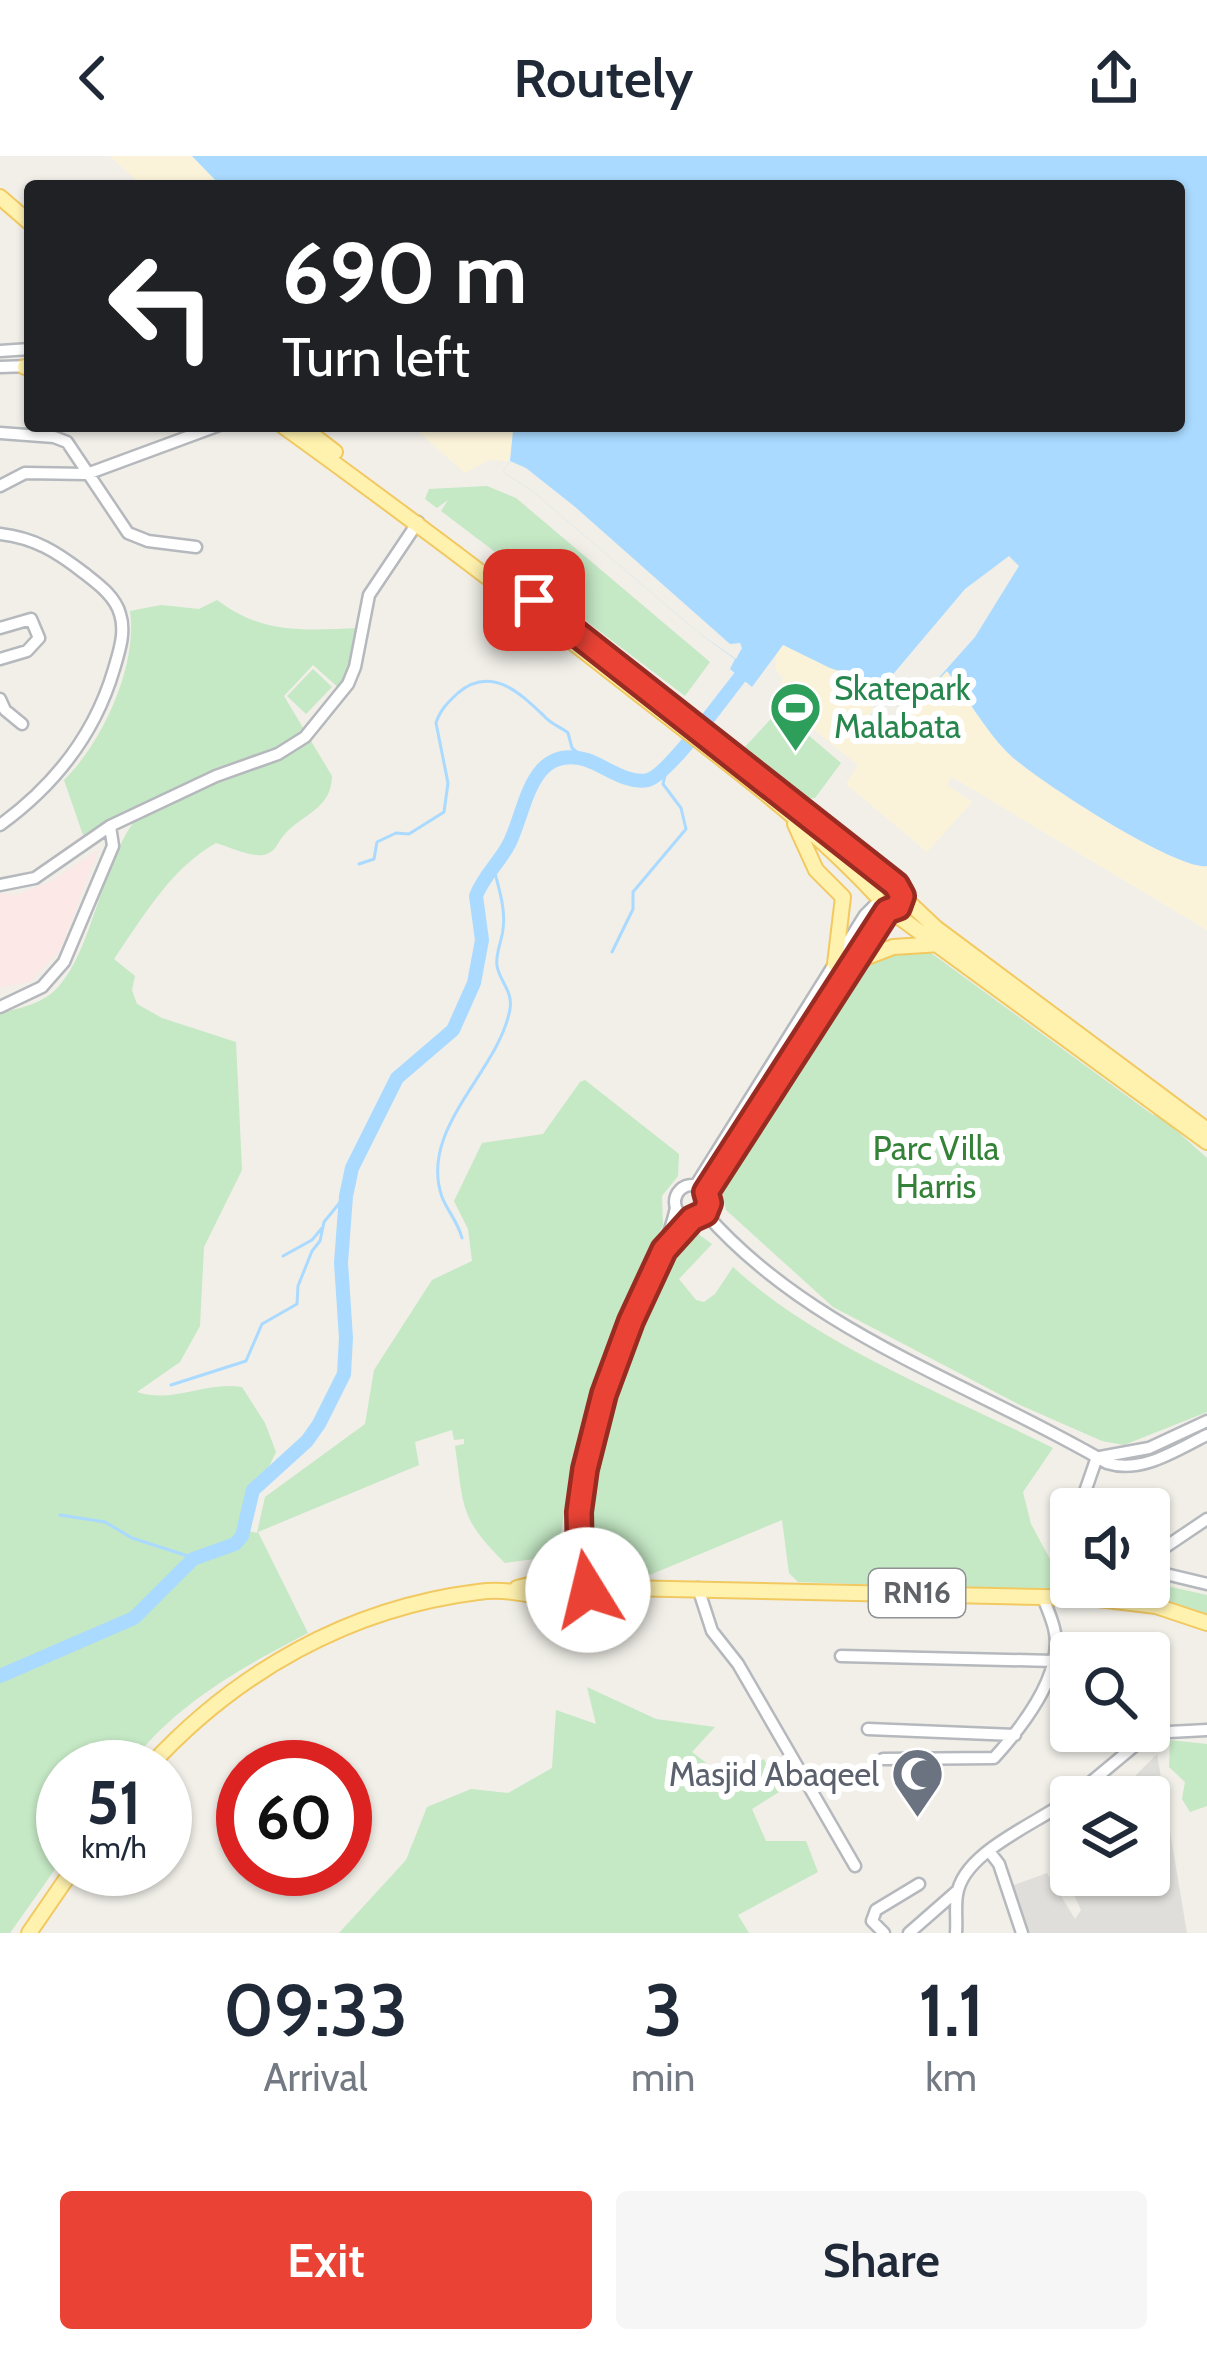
<!DOCTYPE html>
<style>
body{margin:0;font-family:Cabin,sans-serif;background:#f6f6f7;color:#1f2937;height:100vh;display:flex;flex-direction:column;font-size:45px;white-space:nowrap}
*{box-sizing:border-box;margin:0}
p{font-size:39px;color:#747a83}
.icon{flex:none;width:66px;height:66px;fill:none;stroke:currentColor;stroke-width:2;stroke-linecap:round;stroke-linejoin:round}
.map{position:relative;height:1777px;overflow:hidden}
.sheet{display:flex;flex-direction:column;background:#fff;flex:1}
.sheet>*{flex:none}
.hud{position:absolute;left:24px;top:24px;width:1161px;height:252px;border-radius:12px;box-shadow:0 3px 9px #0004;background:#202124;color:#fff;overflow:hidden}
.controls{position:absolute;left:1050px;top:1332px;display:grid;gap:24px}
.controls a{display:grid;place-items:center;width:120px;height:120px;border-radius:12px;background:#fff;box-shadow:0 3px 9px #0004;font-size:60px}
.speed{position:absolute;left:36px;top:1584px;display:flex;gap:24px;font-size:60px;font-weight:700;text-align:center}
.speed>*{display:grid;place-content:center;width:156px;height:156px;border-radius:50%;background:#fff;box-shadow:0 3px 9px #0004;line-height:1}
.speed small{font-size:30px;font-weight:400}
.speed .limit{border:18px solid #d22;background:#fff;color:#111}
.pin{position:absolute;display:grid;place-items:center;width:102px;height:102px;color:#fff;margin:-51px;border-radius:24px;box-shadow:0 6px 18px #0006}
.me{position:absolute;width:132px;margin:-66px;rotate:351deg;stroke-linejoin:round;filter:drop-shadow(0 0 9px #0008)}
.turn{display:flex;align-items:center;gap:42px;height:252px;padding:0 60px;font-size:54px}
.turn .icon{width:156px;height:156px;stroke-width:2.5}
.turn b{display:block;font-size:84px;line-height:102px}
.eta{display:flex;justify-content:space-evenly;align-items:center;height:204px;text-align:center}
.eta b{font-size:72px;font-weight:600;line-height:84px}
.primary-button{display:flex;gap:24px;margin-top:auto;padding:24px 60px}
.primary-button a{flex:1;height:138px;border-radius:12px;background:#ea4335;color:#fff;font-size:48px;font-weight:600;line-height:138px;text-align:center}
.primary-button a+a{background:#f6f6f7;color:#1f2937}
header{display:flex;justify-content:space-between;align-items:center;height:156px;padding:0 60px;background:#fff;font-size:54px;font-weight:600}
.map>svg:first-child{display:block}
.industrial{fill:#e0deda}
.medical{fill:#fce8e6}
.green{fill:#c5e8c5}
.sand{fill:#fbf3d9}
.water{fill:#aadaff}
.pier{fill:#f1efe8}
.lines{fill:none;stroke-linecap:round;stroke-linejoin:round}
.stream{stroke:#aadaff;stroke-width:3}
.river{stroke:#aadaff;stroke-width:14}
.minor-casing{stroke:#b5b8bc;stroke-width:15}
.major-casing{stroke:#f2c960;stroke-width:18}
.minor{stroke:#fff;stroke-width:10}
.major{stroke:#fff2af;stroke-width:14}
.route-casing{stroke:#982c22;stroke-width:30}
.route{stroke:#ea4335;stroke-width:21}
.labels{text-anchor:middle;stroke-width:12;stroke-linejoin:round;paint-order:stroke}
.shield{fill:#fff;stroke:#8f9295;stroke-width:3}
.shield-label{font-size:30px;font-weight:bold;fill:#5f6368}
.leisure-label{font-size:33px;fill:#27864d;stroke:#fff;text-anchor:start}
.park-label{font-size:33px;fill:#348238;stroke:#fff}
.worship-label{font-size:33px;fill:#5b616d;stroke:#fff;text-anchor:end}
</style>
<header><svg class="icon" aria-label="back" viewBox="0 0 24 24"><path d="M15 5l-7 7 7 7"/></svg>Routely<svg class="icon" aria-label="share" viewBox="0 0 24 24"><path d="M12 15V3M7 8l5-5 5 5M5 13v7h14v-7"/></svg></header>
<div class="map">
<svg width="1207" height="1777" viewBox="0 0 1207 1777">
<rect width="100%" height="100%" fill="#f1efe8"/>
<path class="industrial" d="M1157,1598L1187,1777H1028L1011,1730L1047,1717L1075,1763L1081,1754L1051,1689L1071,1675V1719H1149V1641H1114Z"/>
<path class="medical" d="M98,694L61,792L31,825L0,832V737L16,739L52,725Z"/>
<path class="green" d="M487,330L516,342L710,506L685,540L441,355L448,344L437,352L425,343L429,333Z
M217,444C264,479 304,474 360,472L351,511L340,533L313,509L284,540L332,620C331,654 303,657 284,679C277,687 276,696 264,699C250,701 230,691 216,687C171,712 143,761 114,803L135,820L132,834L137,848L162,862L236,886L242,1014L204,1091L200,1170L180,1206L137,1236C174,1248 205,1225 242,1231L265,1267L276,1296L267,1315L251,1329L238,1373L257,1377L265,1341L365,1268L374,1214L432,1124L472,1105L468,1073L454,1045L482,987L543,978L580,926L585,924L679,998L678,1020L662,1040L663,1069L620,1160L584,1271L567,1336L558,1400L505,1407C459,1362 464,1351 455,1290L464,1288V1283L454,1284L452,1274L415,1286L419,1309L258,1376L308,1477C242,1511 173,1549 128,1611H63V1702L10,1777H0V857C21,852 45,847 59,830C92,793 101,712 133,667L126,654L83,679L64,624C102,587 138,510 130,455L161,449L199,453Z
M313,513L332,531L306,558L287,540Z
M779,554L841,607L815,642L807,643L745,591Z
M927,794L1153,959L1158,958L1207,1002V1256L1124,1289L1102,1285L1020,1249L833,1151L726,1054L722,1037L866,806L881,799Z
M694,1075L712,1088L679,1123L696,1144L704,1146L715,1138L733,1111C820,1191 948,1239 1053,1292L1023,1336L1031,1368L1050,1403L1071,1408V1431H1149V1426L1207,1439V1460L1090,1437L798,1426L789,1417L782,1364L640,1423L595,1416C559,1371 654,1115 694,1075Z
M587,1531L656,1563L715,1571L692,1596L726,1622L764,1603L779,1636L752,1653L766,1685H806L818,1716L738,1759L749,1777H339L406,1704L427,1651L471,1633L508,1637L552,1612L556,1554L596,1568Z
M1170,1584L1207,1588V1650L1190,1656L1182,1643L1185,1626L1169,1611Z"/>
<path class="sand" d="M110,0H192L221,30H142Z
M412,270H507L513,275L510,305L489,304L465,317Z
M783,488L830,512L884,529L868,563L895,571L947,514C966,541 984,573 1007,597C1033,622 1176,715 1207,710V774L952,621L947,629L972,646L927,696L846,628L858,609L776,543L783,522L776,514V498Z"/>
<path class="water" d="M192,0H1207V710C1177,715 1033,622 1008,597C985,574 967,541 947,515L881,582L867,571L883,529L830,512L783,489L752,531L730,513L735,503L700,478L531,334L503,316L510,305L513,275L507,270H1179V30H221Z"/>
<path class="pier" d="M510,305L526,312L574,350L730,488L740,487L742,492L736,503L700,478L531,334L503,316Z
M1009,400L1019,410L975,481L895,571L881,582L867,571L884,529L965,433Z"/>
<g class="lines">
<path class="stream" d="M359,708L374,703L377,686L396,677L409,678L444,656L448,627L436,567C440,554 448,546 458,537C492,508 522,539 545,561C551,568 561,571 568,577L572,592L586,604
M612,796L633,753V736L686,673L681,652L663,628L667,611
M462,1082C458,1066 448,1056 442,1041C418,972 499,916 510,853C513,835 500,826 497,810C495,798 502,785 503,773C506,751 498,731 493,709
M283,1100L312,1084L322,1072
M171,1229L246,1205L262,1168L297,1148L298,1130L312,1095L320,1085L324,1066L346,1039
M60,1359L105,1366L132,1382L194,1402"/>
<path class="river" d="M0,1520L134,1462L193,1403L235,1388L242,1380L253,1334L307,1285L319,1268L344,1218L346,1182L341,1107L346,1040L352,1012L397,922L453,874L474,827L482,784L476,740C484,719 501,705 510,686C527,650 531,587 587,604C605,610 628,629 648,624C668,619 724,541 740,521"/>
<defs>
<path id="minor" d="M0,195L30,193
M0,211L30,210
M0,277L54,281L67,286L128,377L148,385L196,391
M0,330L25,317L87,318L217,270
M0,378C35,382 57,396 84,417C98,428 115,440 120,458C126,476 119,496 114,513C95,578 55,629 0,669
M0,472L31,463L39,482L27,495L0,503
M0,543L5,554L22,568
M0,729L35,722L110,670L216,620L278,598L305,581L348,528L355,511L369,439L418,366
M0,851L42,831L64,806L113,690L110,670
M675 1046a17 17 0 1 1 34 0a17 17 0 1 1-34 0Z
M696,1029L865,759L877,747
M706,1036L887,755
M705,1057C811,1178 971,1227 1107,1307C1142,1318 1176,1294 1207,1279
M1100,1301L1149,1292L1207,1265
M1079,1353L1097,1301
M1149,1402L1207,1363
M566,1413L575,1360
M1149,1414L1207,1428
M583,1415C569,1331 599,1241 631,1163C647,1126 667,1092 676,1052
M698,1432L712,1475L738,1508L855,1710
M841,1500L1054,1505
M868,1573L1015,1579
M883,1603L994,1602C1022,1571 1062,1521 1055,1477C1053,1464 1047,1453 1043,1441
M1073,1641L1150,1577L1207,1574
M989,1695L999,1708L1022,1777
M884,1777L872,1765L876,1754L919,1728
M909,1777L957,1735
M956,1777C957,1765 955,1751 957,1739C963,1695 1039,1667 1071,1642"/>
<path id="major" d="M0,41L30,67
M25,211L30,212
M283,270C409,361 532,454 654,550C730,609 810,668 876,739
M301,270L335,296
M493,412L604,496L891,728
M795,668L816,714L843,741L835,808
M902,740L936,772L1207,974
M891,755L1207,986
M854,806L893,791L941,788
M517,1432L549,1424L572,1412L623,1432
M149,1611C236,1516 349,1452 478,1436C511,1431 538,1442 569,1445C585,1446 606,1434 623,1432L1090,1442L1156,1450L1207,1467
M29,1777L73,1713"/>
</defs>
<use href="#minor" class="minor-casing"/>
<use href="#major" class="major-casing"/>
<use href="#minor" class="minor"/>
<use href="#major" class="major"/>
</g>
<g class="lines">
<defs>
<path id="route" d="M534,444L896,729L902,740L898,751L887,755L706,1036L709,1047L705,1057L692,1063L664,1094L631,1165L604,1238L585,1313L579,1356L580,1400L588,1434"/>
</defs>
<use href="#route" class="route-casing"/>
<use href="#route" class="route"/>
</g>
<defs>
<symbol id="stadium-pin" viewBox="-11 -11 22 30"><path d="M0 17L-7.5 6A9.5 9.5 0 1 1 7.5 6Z" fill="#2e9e5b" stroke="#fff"/><path d="M0-5a6.5 5 0 1 0 0 10a6.5 5 0 1 0 0-10ZM-3.5-1.8h7v3.6h-7Z" fill="#fff"/></symbol>
<symbol id="mosque-pin" viewBox="-11 -11 22 30"><path d="M0 17L-7.5 6A9.5 9.5 0 1 1 7.5 6Z" fill="#6b7280" stroke="#fff"/><path d="M3.5-4.9A6 6 0 1 0 3.5 4.9A5 5 0 1 1 3.5-4.9Z" fill="#fff"/></symbol>
</defs>
<g fill-rule="evenodd">
<use href="#stadium-pin" x="766" y="522" width="59" height="81"/>
<use href="#mosque-pin" x="888" y="1588" width="59" height="81"/>
</g>
<g class="labels">
<rect class="shield" x="869" y="1413" width="96" height="48" rx="9"/>
<g class="shield-label">
<text x="917" y="1447">RN16</text>
</g>
<g class="leisure-label">
<text x="834" y="544">Skatepark<tspan x="834" dy="38">Malabata</tspan></text>
</g>
<g class="park-label">
<text x="936" y="1004">Parc Villa<tspan x="936" dy="38">Harris</tspan></text>
</g>
<g class="worship-label">
<text x="879" y="1630">Masjid Abaqeel</text>
</g>
</g>
</svg>
<div class="controls">
<a><svg class="icon" aria-label="sound" viewBox="0 0 24 24"><path d="M4 9h4l5-4v14l-5-4H4zM17 9q2 3 0 6"/></svg></a>
<a><svg class="icon" aria-label="search" viewBox="0 0 24 24"><circle cx="10" cy="10" r="6"/><path d="M15 15l6 6"/></svg></a>
<a><svg class="icon" aria-label="layers" viewBox="0 0 24 24"><path d="M12 4l9 5-9 5-9-5zM3 14l9 5 9-5"/></svg></a>
</div>
<div class="speed"><div>51<small>km/h</small></div><div class="limit">60</div></div>
<div class="pin" style="left:534px;top:444px;background:#d93025"><svg class="icon" aria-label="arrive" viewBox="0 0 24 24"><path d="M6 21V4h12l-3 4 3 4H6"/></svg></div>
<svg class="me" style="left:588px;top:1434px" viewBox="-20 -20 40 40"><circle r="19" fill="#fff"/><path d="M0-13L10 11 0 6-10 11z" fill="#ea4335"/></svg>
<div class="hud">
<div class="turn"><svg class="icon" aria-label="left" viewBox="0 0 24 24"><path d="M17 20v-9H6M10 6l-5 5 5 5"/></svg><div><b>690 m</b>Turn left</div></div>
</div>
</div>
<section class="sheet">
<div class="eta">
<div><b>09:33</b><p>Arrival</p></div>
<div><b>3</b><p>min</p></div>
<div><b>1.1</b><p>km</p></div>
</div>
<div class="primary-button"><a>Exit</a><a>Share</a></div>
</section>
